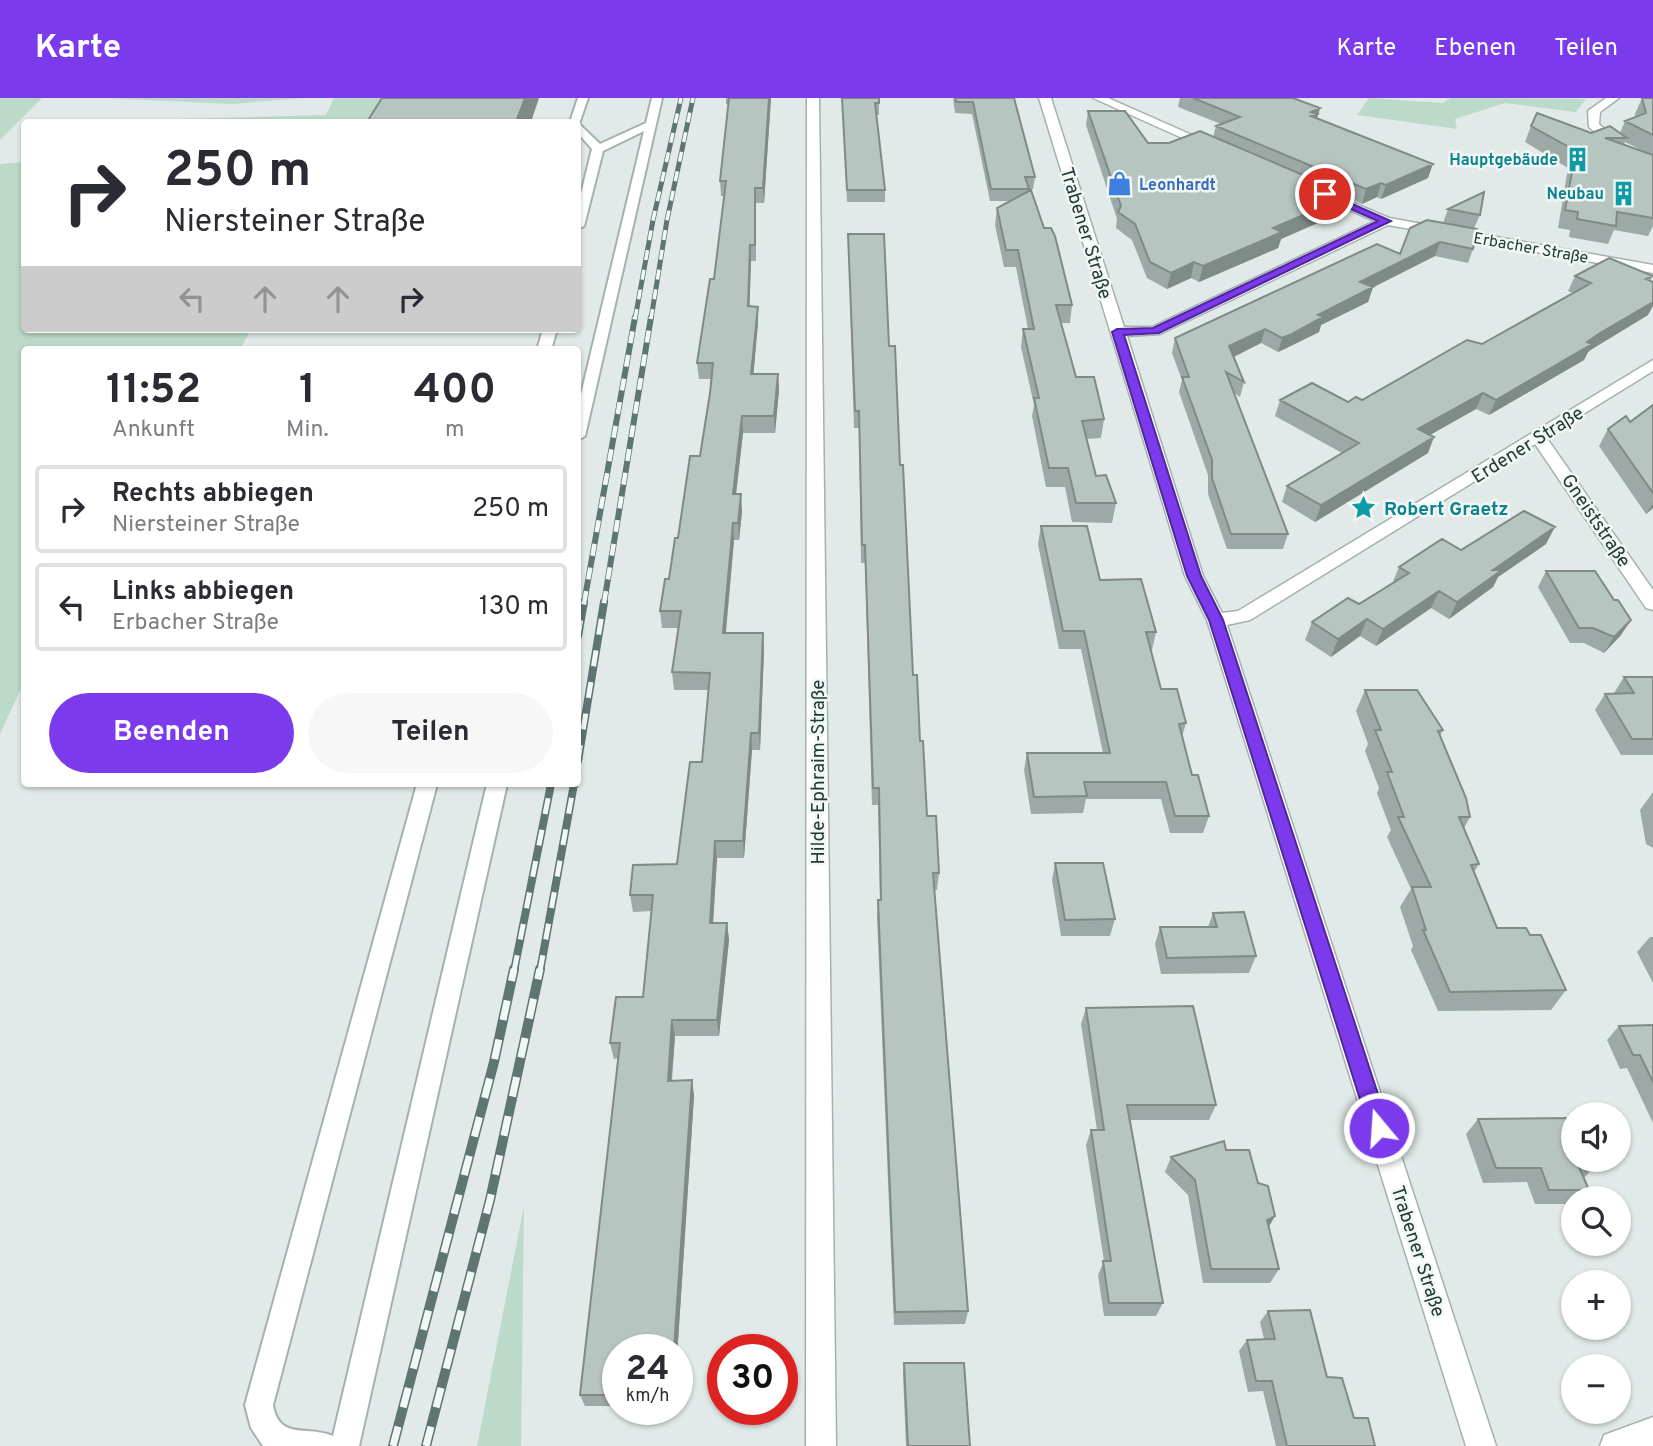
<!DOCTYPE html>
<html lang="de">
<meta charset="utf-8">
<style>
body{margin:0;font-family:Overpass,sans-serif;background:#f7f7f7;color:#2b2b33;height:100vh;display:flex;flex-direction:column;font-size:26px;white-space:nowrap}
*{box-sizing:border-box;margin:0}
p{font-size:23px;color:#7c7c81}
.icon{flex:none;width:38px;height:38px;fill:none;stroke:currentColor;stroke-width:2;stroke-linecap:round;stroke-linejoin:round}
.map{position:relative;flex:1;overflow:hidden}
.drawer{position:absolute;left:21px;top:248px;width:560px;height:441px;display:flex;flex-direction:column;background:#fff;border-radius:7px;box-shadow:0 2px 5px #0004}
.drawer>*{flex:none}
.hud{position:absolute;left:21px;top:21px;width:560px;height:214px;border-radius:7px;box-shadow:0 2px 5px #0004;background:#fff;color:#2b2b33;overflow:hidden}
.controls{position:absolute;left:1561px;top:1004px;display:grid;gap:14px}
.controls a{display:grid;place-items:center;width:70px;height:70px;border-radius:50%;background:#fff;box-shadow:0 2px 5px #0004;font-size:35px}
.speed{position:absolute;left:602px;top:1236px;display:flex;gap:14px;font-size:35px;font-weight:700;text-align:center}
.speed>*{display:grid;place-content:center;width:91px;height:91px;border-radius:50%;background:#fff;box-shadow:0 2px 5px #0004;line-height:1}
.speed small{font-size:18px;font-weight:400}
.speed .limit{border:10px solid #d22;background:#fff;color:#111}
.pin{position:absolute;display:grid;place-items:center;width:60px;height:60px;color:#fff;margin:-30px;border:4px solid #fff;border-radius:50%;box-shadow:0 2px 7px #0007}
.me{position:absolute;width:77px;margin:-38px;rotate:342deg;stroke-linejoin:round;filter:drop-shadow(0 0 5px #0008)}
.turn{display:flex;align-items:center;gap:24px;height:147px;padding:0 28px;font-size:32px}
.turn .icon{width:91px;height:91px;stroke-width:2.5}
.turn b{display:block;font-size:49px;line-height:60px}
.lanes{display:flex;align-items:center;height:66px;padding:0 28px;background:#0003;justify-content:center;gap:35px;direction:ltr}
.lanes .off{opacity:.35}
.eta{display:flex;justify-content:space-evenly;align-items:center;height:119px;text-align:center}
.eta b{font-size:42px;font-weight:700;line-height:49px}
.primary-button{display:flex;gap:14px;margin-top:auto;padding:14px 28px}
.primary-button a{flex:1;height:80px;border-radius:42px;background:#7c3aed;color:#fff;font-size:28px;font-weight:700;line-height:80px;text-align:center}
.primary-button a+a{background:#f7f7f7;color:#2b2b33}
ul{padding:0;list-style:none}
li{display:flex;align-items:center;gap:21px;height:88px;margin:0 14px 10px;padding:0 14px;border:4px solid #e1e1e2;border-radius:7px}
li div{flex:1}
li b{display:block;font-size:26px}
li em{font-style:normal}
header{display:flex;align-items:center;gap:42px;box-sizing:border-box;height:98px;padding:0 35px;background:#7c3aed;color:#fff}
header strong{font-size:33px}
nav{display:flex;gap:38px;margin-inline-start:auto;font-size:24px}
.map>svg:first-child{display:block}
.green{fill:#bcdac9}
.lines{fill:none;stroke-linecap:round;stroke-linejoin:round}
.service-casing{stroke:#a4b2af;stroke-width:4}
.minor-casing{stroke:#a4b2af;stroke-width:3}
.service{fill:#fff;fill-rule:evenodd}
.minor{fill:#fff;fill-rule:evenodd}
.rail-far3-casing{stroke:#5e7573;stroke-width:5}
.rail-far2-casing{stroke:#5e7573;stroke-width:6}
.rail-far1-casing{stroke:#5e7573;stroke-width:8}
.rail-casing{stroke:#5e7573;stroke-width:10}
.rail-far3{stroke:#f1f7f5;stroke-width:3.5;stroke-dasharray:10;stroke-linecap:butt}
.rail-far2{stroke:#f1f7f5;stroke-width:4.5;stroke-dasharray:12;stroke-linecap:butt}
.rail-far1{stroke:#f1f7f5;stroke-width:5;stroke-dasharray:16;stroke-linecap:butt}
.rail{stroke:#f1f7f5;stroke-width:7;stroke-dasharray:20;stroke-linecap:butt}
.wall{fill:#9da9a6;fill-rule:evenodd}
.shaded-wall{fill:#808a87}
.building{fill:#b7c5c1;stroke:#808a87;stroke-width:2}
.route{fill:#7c3aed;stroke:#51269a;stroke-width:2}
.labels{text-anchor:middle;stroke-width:5;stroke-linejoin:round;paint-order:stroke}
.far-culture-label{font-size:16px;font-weight:bold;fill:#0d838f;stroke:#f1f7f5;text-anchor:end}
.far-shop-label{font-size:16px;font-weight:bold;fill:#366cbe;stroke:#f1f7f5;text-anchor:start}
.far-street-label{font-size:16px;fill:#233a37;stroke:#f1f7f5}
.street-label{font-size:19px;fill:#233a37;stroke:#f1f7f5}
.culture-label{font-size:19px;font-weight:bold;fill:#0d838f;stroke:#f1f7f5;text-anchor:start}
</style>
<header>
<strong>Karte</strong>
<nav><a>Karte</a><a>Ebenen</a><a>Teilen</a></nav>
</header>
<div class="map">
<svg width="1653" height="1348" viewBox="0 0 1653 1348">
<rect width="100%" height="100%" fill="#e1eae8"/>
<path class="green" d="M0,0H42L0,42Z
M105,0H304L231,6Z
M334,0H387L374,24H168L177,21L326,17Z
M1369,0L1443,5L1450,0L1586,1L1576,14L1505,5L1455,21L1457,31L1357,17Z
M24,64V231H251L240,252H24V584L0,636V66Z
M524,1108L521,1348H477Z"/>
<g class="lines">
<defs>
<path id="service" d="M578,0H588L579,26L600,46L646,25L652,0H662L585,338L578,342V309L644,33L603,53L584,128L578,131V108L592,51L578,35V24H570Z
M543,231H557L551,252H537Z
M417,686H437L273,1307C279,1343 308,1327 333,1338L487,686H507L359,1348H263L251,1330L245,1307Z"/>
<path id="minor" d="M807,0H819L836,1348H806Z
M1039,0H1051L1124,229H1152L1375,123L1319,99V93L1323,92L1389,120L1653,167V175L1388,127L1160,236L1127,238L1203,478L1222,515L1238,513L1653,262V273L1546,339L1653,492V512L1646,510L1535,346L1250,522L1227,527L1496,1348H1466L1207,522L1185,478Z
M1093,0H1108L1219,49L1209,52Z
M1606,0H1619L1600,14L1599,26L1620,46L1653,61V69L1612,50L1589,29L1588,13Z
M1653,1319V1348H1600L1604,1337Z"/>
</defs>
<use href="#service" class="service-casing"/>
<use href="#minor" class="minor-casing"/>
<use href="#service" class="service"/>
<use href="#minor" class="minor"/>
<defs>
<path id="rail-far3" d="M635,221L653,122L681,0
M651,221L667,122L693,0"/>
<path id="rail-far2" d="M584,505L635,219
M604,505L651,219"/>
<path id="rail-far1" d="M578,538L584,504
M578,663L604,504
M514,873L551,686
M540,873L574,686"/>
<path id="rail" d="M393,1348L494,964L514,871
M426,1348L490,1102L540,871"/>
</defs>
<use href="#rail-far3" class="rail-far3-casing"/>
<use href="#rail-far2" class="rail-far2-casing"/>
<use href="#rail-far1" class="rail-far1-casing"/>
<use href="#rail" class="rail-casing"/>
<use href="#rail-far3" class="rail-far3"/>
<use href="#rail-far2" class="rail-far2"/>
<use href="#rail-far1" class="rail-far1"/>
<use href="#rail" class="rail"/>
</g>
<path class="wall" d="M726,0H771L764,105H756V163H751L749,209H758V225L753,276H778L779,292L775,335H743L736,396L742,413L739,442H734L726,535H763L764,553L760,652H752L744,760H717L713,825H727L729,842L719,938H675L672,983L692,982L694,998L677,1259V1251H618V1308H585L580,1297L618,960L614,961L610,945L643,899L652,813L633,814L630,797L677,766L702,664L709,592H674L672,574L678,530H662L660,513L678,440L700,358L710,295L711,281H699L697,265L714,181L724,98H721L720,83L728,6H726Z
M842,0H879V17H876L885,92V104H847Z
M953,0H1014L1035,79L1033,91L1029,92V93L1044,130L1072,207L1070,225H1061L1076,279L1104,321L1101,340L1087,341L1096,378L1116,405L1112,425L1072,424L1065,389H1046L1032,318L1034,307L1021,249L1023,231H1028L1016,169H1004L995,127L997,110L1010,103H990L972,16L955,15Z
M1180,0H1293L1320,10L1317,20L1428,80L1381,101L1377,99L1362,106L1349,100L1345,113L1281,141L1278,150L1199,184L1191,180L1167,191L1147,180L1132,142L1116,130L1117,121L1086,27L1088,13L1148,45H1169L1213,39L1216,28L1221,26L1178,9Z
M1642,0H1653V56H1651L1653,57V128L1648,138L1614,132L1608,146L1569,139L1570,132L1558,130L1568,70L1525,44L1531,28L1591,35H1620L1625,23L1635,19V16ZM1625,44L1645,54L1624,47Z
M1448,111L1480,117L1474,130L1473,151L1468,165L1435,158L1373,189L1368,204L1321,227L1319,234L1287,250L1278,254L1261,245L1234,259L1244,284L1240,299L1234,295L1288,436L1283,451H1227L1208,396V377L1179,294L1182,282L1172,255L1175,240L1400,156L1443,125Z
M848,136L889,248L900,367L913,577L927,718L939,775L937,792H934L968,1213L965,1226L894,1227L877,819L878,802H880L878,707H872L865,465H861L859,330H854Z
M1575,178H1653L1650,183L1648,217L1592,251L1588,254L1584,262L1489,317L1476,311L1430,337L1428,355L1315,424L1282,404L1287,388L1342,355L1275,318L1280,302L1348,304L1362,302L1482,246L1573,195L1568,193Z
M1653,307V410L1646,416L1599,348L1608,331L1630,324Z
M1041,428L1100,482L1156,534L1152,552H1151L1161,591L1186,625L1182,639L1192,677L1209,718L1203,735H1170L1161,701H1086L1083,715L1031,716L1024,672L1027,655H1103L1081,551H1059L1038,446Z
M1546,446L1498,479L1493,489L1449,521L1431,510L1376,548L1360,538L1331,559L1305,542L1312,524L1359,506L1392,486L1399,469L1461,452Z
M1546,473L1621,537L1604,555L1584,545H1570L1538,489Z
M1624,579H1653V657H1621L1595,612L1605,596L1614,595Z
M1365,592L1443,632L1440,638L1470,719L1464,730L1479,766L1474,774L1497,830L1530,837L1566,892L1551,912L1438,913L1411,852L1413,848L1400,809L1411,791L1387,739L1391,732L1377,695L1379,690L1365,653L1368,646L1356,613Z
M1653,694V750L1646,746L1640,712Z
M1055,765L1115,821L1110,838H1061L1052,782Z
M1213,815L1256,858L1249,875L1161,876L1155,846L1160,829H1208Z
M1650,839H1653V885L1637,854Z
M1086,910L1216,1007L1209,1022H1130L1163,1205L1156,1218H1104L1098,1177L1104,1163L1086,1047L1091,1032H1097L1081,926Z
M1653,927V1025L1627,970L1620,971L1607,942L1619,928Z
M1478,1021L1594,1069L1584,1080L1589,1092L1579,1101H1573V1106H1535L1527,1084L1483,1085L1466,1036Z
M1226,1052L1258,1085L1279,1171L1270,1185H1203L1188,1097L1165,1074L1171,1059Z
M1268,1213L1327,1279L1354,1320L1375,1348H1276L1263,1293L1248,1294L1239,1253L1247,1242L1264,1241L1260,1224Z
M904,1265L970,1348H906L903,1277Z"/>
<path class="shaded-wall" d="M525,0H539L531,24H516Z
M769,0H771L764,105L763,90Z
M1320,10L1316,24L1307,27L1311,14Z
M1433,66L1428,80L1381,101L1386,87Z
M1381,85L1377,99L1362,106L1366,91Z
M1350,97L1345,113L1281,141L1278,150L1199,184L1203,168L1273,130Z
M1440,144L1435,158L1356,198L1360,184Z
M750,147L751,163L749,225L748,208Z
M1194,164L1191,180L1167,191L1171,175Z
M1373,189L1368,204L1321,227L1319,234L1278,254L1282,240L1318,217Z
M1653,204V208L1648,217L1592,251L1588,254L1584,262L1489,317L1496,302L1587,244L1600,235Z
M758,209V225L752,293L751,276Z
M1265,231L1261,245L1225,263L1229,248Z
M778,276L779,292L775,335L774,318Z
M1483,295L1476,311L1412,347L1418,331Z
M742,318L743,335L734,413L733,396Z
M1434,339L1428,355L1315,424L1321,407Z
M741,396L742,413L739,442L738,425Z
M1653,405V410L1646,416Z
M733,425L734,442L724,552L723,535Z
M1555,429L1546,446L1498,479L1493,489L1449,521L1457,504L1493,472Z
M1439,493L1431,510L1376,548L1383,531Z
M1367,521L1360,538L1331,559L1338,541Z
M1631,522L1621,537L1604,555L1614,539Z
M763,535L764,553L760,652L759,635Z
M751,635L752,652L744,760L743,743Z
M715,743L717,760L712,842L710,825Z
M727,825L729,842L719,938L717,922Z
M672,922L675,938L670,998L668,983Z
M692,982L694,998L677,1259V1251H674Z
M1275,1118L1267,1132V1122Z"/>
<path class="building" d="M382,0H525L516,24H367Z
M729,0H769L763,90H755V147H750L748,208L758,209L751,276H778L774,318H742L733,396H741L738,425H733L723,535H763L759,635H751L743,743H715L710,825H727L717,922H672L668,983L692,982L674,1251H618V1297H580L620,945H610L616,899H643L653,797H630L633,767L677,766L690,664H702L710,575L672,574L681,513H660L665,481H669L675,440H678L690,358H700L710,295L713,265H697L710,181H714L726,83H720Z
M842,0H879V5H875L885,92H847Z
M956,0H1014L1035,79H1025L1029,91H991L973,4H956Z
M1193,0H1293L1320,10L1311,14L1317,16L1311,18L1433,66L1386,87L1381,85L1366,91L1216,28L1240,19Z
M1642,0H1653V37L1625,23L1646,15Z
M1088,13H1125L1148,45H1169L1200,33L1350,97L1273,130L1282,134L1203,168L1194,164L1171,175L1150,164L1135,126L1118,114L1121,108Z
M1537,15L1591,35L1610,28L1627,40H1605L1653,57V120L1617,114L1616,128L1577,121L1578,114L1565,112L1576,53L1531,28Z
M1031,92L1044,130H1051L1055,138L1072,207H1056L1076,279H1094L1104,321L1082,323L1096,378L1106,377L1116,405H1076L1068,370H1049L1034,300H1039L1023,231H1034L1018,152H1006L997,110Z
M1484,94L1480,117L1448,111Z
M1427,122L1477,131L1473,151L1440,144L1360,184L1373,189L1318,217L1323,219L1292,236L1282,240L1265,231L1229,248L1244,284L1226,274L1288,436H1231L1212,380V362L1182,279H1189L1175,240L1377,146L1400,156L1410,130Z
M848,136H884L889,248H895L900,367H903L913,577H917L920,643H923L927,718H936L939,775H933L968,1213L895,1214L878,802H881L879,690H873L865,447H862L859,313H855Z
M1609,160L1653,178L1646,181L1653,184V204L1600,235L1587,244L1592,246L1496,302L1483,295L1418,331L1434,339L1321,407L1287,388L1359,345L1280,302L1312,285L1348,304L1356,299L1362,302L1467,242L1482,246L1591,185L1575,178Z
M1653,307V395L1608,331L1626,318L1630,324Z
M1524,413L1555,429L1493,472H1502L1457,504L1439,493L1383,531L1367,521L1338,541L1312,524L1348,500L1359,506L1409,475L1399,469L1442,441L1461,452Z
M1041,428H1087L1100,482L1141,481L1156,534H1146L1161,591H1177L1186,625L1179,626L1192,677H1198L1209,718H1175L1166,684H1084L1087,698L1034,699L1027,655H1110L1084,533H1063Z
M1546,473H1595L1614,502H1618L1631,522L1614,539L1593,530H1579Z
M1624,579H1653V641H1632L1605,596L1634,595Z
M1365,592H1417L1443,632L1438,633L1466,700L1470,719H1459L1479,766L1471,767L1497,830H1526L1530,837H1541L1566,892L1450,894L1423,832H1426L1412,789H1431L1398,719H1404L1387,674H1392L1375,632H1381Z
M1055,765H1103L1115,821L1065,822Z
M1244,814L1256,858L1167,860L1160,829H1217L1213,815Z
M1193,908L1216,1007H1127L1163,1205H1109L1103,1163H1111L1091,1032H1104L1086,910Z
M1653,927V984L1640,957H1633L1619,928Z
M1573,1020V1062H1591L1594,1069H1579L1589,1092H1549L1541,1070H1496L1478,1021Z
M1224,1043L1226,1052H1249L1258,1085L1268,1088L1275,1118L1267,1122L1279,1171H1211L1195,1082L1171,1059Z
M1310,1212L1327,1279L1342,1280L1354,1320H1368L1375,1348H1287L1272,1283H1256L1247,1242L1275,1241L1268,1213Z
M904,1265H964L970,1348H908Z"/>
<path class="route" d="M1325,94L1391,123L1159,235L1124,237L1201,478L1223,522L1389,1030L1386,1037L1379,1039L1372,1037L1369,1030L1209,522L1187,478L1112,234L1117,231L1153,230L1378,123L1321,98Z"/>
<defs>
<symbol id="building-bare" viewBox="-9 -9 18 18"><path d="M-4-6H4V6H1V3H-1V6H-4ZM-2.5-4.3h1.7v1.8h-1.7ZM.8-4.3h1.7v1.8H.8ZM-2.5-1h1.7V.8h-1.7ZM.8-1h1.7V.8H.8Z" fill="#0f9aa8" stroke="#f1f7f5" stroke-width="2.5" paint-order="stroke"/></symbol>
<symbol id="shop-bare" viewBox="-9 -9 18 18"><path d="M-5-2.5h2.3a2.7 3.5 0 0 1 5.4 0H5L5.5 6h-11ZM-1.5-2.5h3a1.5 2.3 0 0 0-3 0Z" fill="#3f7fe0" stroke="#f1f7f5" stroke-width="2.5" paint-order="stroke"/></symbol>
<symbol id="sight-bare" viewBox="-9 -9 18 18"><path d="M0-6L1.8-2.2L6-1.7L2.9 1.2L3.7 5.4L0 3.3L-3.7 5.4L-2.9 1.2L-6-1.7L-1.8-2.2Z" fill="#0f9aa8" stroke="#f1f7f5" stroke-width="2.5" paint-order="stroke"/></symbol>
</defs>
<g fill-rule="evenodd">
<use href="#building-bare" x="1560" y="44" width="35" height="35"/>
<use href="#shop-bare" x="1102" y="68" width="35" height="35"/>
<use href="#building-bare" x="1606" y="78" width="35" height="35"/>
<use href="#sight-bare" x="1346" y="392" width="35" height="35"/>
</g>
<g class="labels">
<g class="far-culture-label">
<text x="1558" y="67">Hauptgebäude</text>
<text x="1604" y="101">Neubau</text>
</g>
<g class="far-shop-label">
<text x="1139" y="92">Leonhardt</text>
</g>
<g class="far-street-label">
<text transform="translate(1531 149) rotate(10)" y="6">Erbacher Straße</text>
</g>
<g class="street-label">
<text transform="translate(1087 135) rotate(73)" y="7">Trabener Straße</text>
<text transform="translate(1527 346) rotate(-32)" y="7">Erdener Straße</text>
<text transform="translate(1597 422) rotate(56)" y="7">Gneiststraße</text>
<text transform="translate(817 674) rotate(-90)" y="7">Hilde-Ephraim-Straße</text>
<text transform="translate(1419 1153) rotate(72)" y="7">Trabener Straße</text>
</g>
<g class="culture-label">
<text x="1384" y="417">Robert Graetz</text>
</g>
</g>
</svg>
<div class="controls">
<a><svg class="icon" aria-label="sound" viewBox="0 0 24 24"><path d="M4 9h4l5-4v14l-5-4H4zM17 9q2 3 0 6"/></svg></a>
<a><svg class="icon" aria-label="search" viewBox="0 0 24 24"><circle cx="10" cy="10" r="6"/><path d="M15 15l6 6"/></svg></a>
<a>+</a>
<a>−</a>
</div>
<div class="speed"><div>24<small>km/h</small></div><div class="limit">30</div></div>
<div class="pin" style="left:1325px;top:96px;background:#d93025"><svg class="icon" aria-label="arrive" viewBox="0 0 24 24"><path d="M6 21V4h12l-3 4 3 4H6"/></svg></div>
<svg class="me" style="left:1379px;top:1030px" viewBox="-20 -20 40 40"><circle r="17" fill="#7c3aed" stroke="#fff" stroke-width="3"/><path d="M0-11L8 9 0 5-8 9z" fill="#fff"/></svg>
<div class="hud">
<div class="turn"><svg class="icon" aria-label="right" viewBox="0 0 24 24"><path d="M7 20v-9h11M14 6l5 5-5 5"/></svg><div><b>250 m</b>Niersteiner Straße</div></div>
<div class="lanes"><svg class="icon off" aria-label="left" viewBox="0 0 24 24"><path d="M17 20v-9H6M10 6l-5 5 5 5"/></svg><svg class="icon off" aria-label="ahead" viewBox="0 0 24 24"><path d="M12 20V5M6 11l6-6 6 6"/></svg><svg class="icon off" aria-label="ahead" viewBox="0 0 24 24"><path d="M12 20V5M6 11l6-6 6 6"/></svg><svg class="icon" aria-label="right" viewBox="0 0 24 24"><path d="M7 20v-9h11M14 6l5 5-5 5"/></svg></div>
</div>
<section class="drawer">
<div class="eta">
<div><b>11:52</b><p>Ankunft</p></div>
<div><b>1</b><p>Min.</p></div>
<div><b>400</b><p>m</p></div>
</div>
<ul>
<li><svg class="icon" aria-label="right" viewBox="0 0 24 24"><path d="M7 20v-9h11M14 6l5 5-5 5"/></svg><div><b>Rechts abbiegen</b><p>Niersteiner Straße</p></div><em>250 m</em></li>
<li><svg class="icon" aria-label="left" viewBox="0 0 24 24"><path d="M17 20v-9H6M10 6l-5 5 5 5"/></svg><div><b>Links abbiegen</b><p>Erbacher Straße</p></div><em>130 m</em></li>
</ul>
<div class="primary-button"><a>Beenden</a><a>Teilen</a></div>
</section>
</div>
